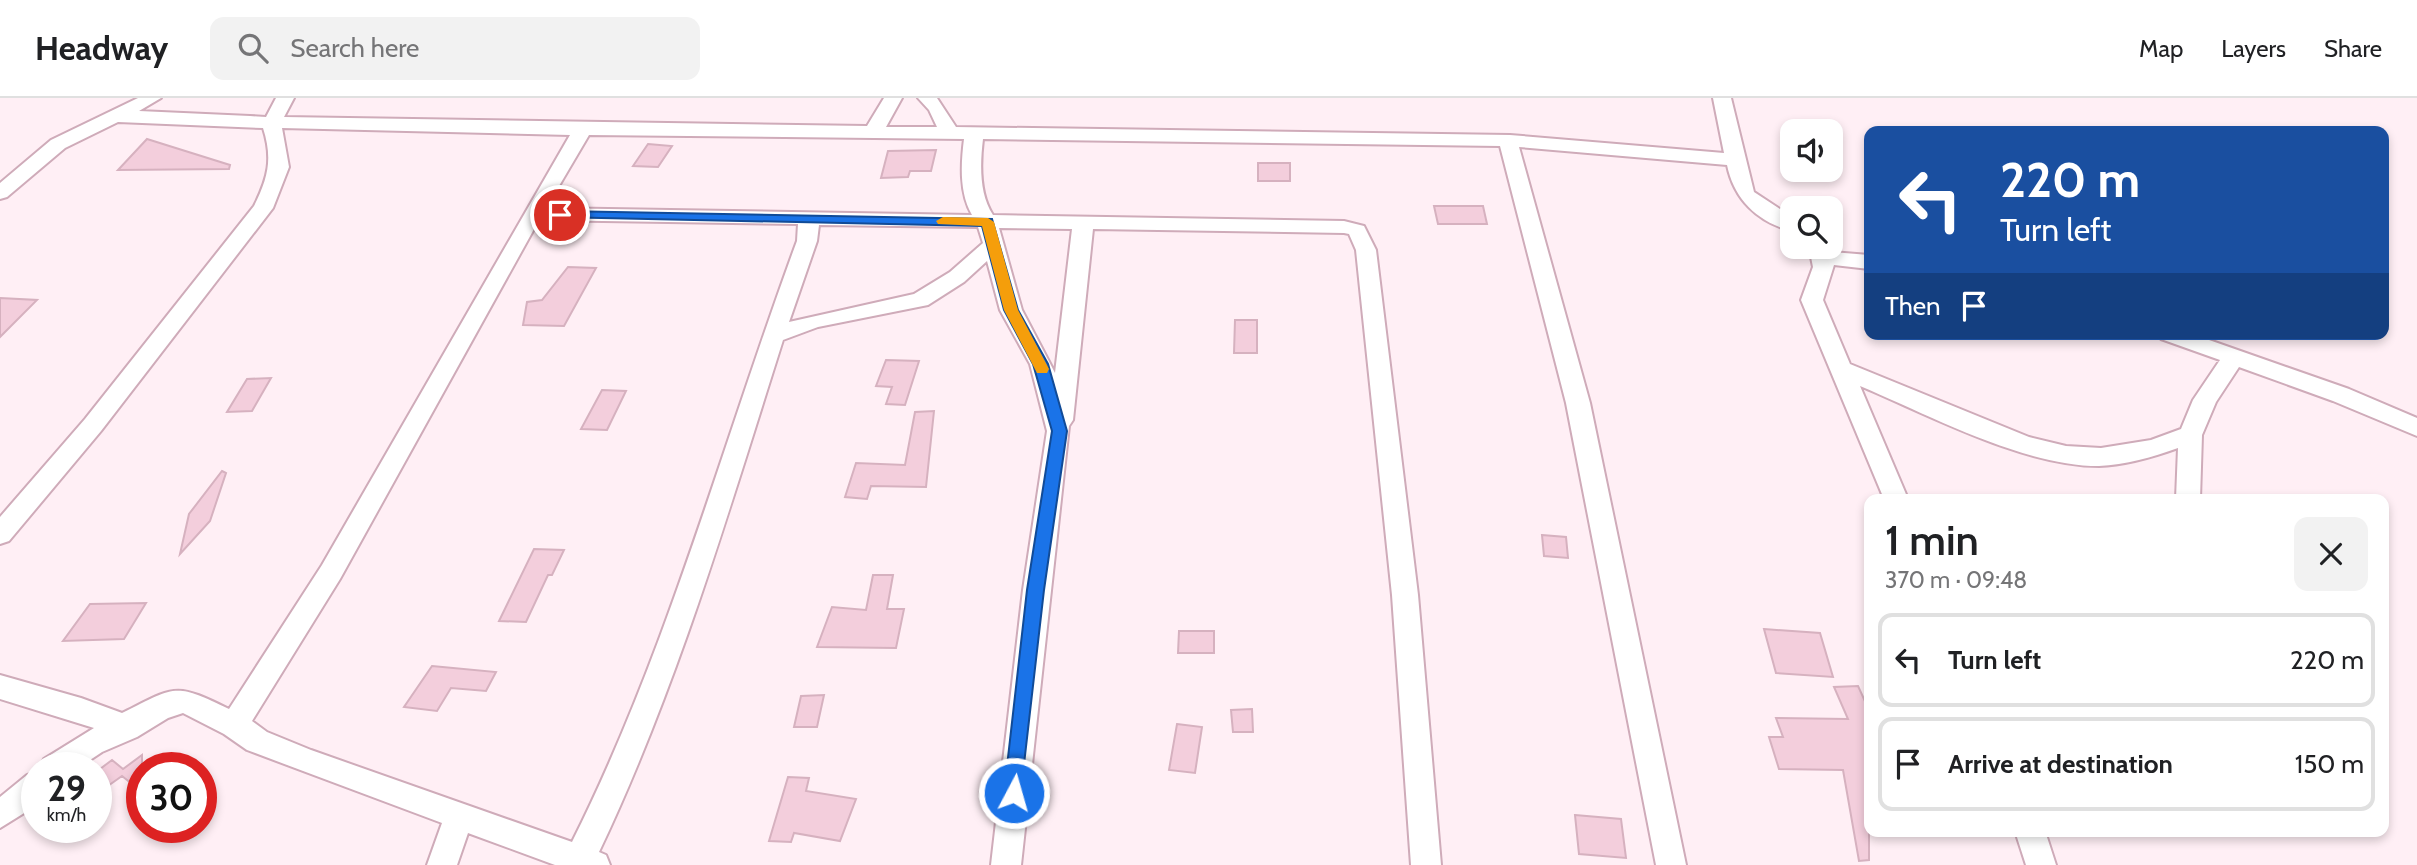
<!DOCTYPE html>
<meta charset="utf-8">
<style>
body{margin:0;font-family:Cabin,sans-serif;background:#f2f2f2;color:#202124;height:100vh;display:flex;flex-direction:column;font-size:26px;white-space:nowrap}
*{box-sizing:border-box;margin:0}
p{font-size:23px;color:#757577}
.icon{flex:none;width:38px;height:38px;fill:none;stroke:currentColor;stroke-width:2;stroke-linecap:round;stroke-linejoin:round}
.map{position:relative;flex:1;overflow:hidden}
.sheet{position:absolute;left:1864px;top:396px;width:525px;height:343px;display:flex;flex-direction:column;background:#fff;border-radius:14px;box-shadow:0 4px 10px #0003}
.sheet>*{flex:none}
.guide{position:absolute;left:1864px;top:28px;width:525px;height:214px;border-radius:14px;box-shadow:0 4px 10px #0003;background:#1a4fa0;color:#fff;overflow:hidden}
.fabs{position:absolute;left:1780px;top:21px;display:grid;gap:14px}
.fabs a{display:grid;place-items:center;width:63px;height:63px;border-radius:14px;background:#fff;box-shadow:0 4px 10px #0003;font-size:35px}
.speed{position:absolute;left:21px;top:654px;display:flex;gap:14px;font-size:35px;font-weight:700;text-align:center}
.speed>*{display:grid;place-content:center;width:91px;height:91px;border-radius:50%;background:#fff;box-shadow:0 4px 10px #0003;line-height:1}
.speed small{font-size:18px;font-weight:400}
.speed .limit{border:10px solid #d22;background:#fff;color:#111}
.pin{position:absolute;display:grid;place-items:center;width:60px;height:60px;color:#fff;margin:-30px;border:4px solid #fff;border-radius:50%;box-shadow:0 2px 7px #0007}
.me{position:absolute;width:77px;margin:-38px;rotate:6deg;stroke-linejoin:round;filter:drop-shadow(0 0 5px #0008)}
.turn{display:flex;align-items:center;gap:24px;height:147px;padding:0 21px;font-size:32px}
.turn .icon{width:91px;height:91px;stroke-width:2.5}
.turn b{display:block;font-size:49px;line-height:60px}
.then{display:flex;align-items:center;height:66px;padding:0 21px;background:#0003;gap:14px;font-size:26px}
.round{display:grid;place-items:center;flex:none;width:74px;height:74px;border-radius:14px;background:#f2f2f2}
.headline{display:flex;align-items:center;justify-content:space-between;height:119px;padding:0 21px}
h1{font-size:42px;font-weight:600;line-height:52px}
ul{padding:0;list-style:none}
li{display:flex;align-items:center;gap:21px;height:94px;margin:0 14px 10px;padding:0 7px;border:4px solid #e0e0e0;border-radius:14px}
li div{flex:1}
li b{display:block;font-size:26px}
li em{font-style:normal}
header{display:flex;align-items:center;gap:42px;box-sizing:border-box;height:98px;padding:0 35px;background:#fff;border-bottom:2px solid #e0e0e0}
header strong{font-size:33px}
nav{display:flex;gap:38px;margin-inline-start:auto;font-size:24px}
.search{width:490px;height:63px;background:#f2f2f2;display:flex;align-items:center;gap:18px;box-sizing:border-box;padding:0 24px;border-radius:14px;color:#757577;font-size:26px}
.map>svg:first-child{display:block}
.building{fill:#f3cedc;stroke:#d6b1bf;stroke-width:2}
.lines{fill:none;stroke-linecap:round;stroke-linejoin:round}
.street-casing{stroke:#cfabb9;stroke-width:4}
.street{fill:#fff;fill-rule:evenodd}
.route{fill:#1a73e8;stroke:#114b97;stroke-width:2}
.slow{fill:#f59e0b}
</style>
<header>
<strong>Headway</strong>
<div class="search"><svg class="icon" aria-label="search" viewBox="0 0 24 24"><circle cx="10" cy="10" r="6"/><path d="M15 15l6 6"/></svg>Search here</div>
<nav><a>Map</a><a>Layers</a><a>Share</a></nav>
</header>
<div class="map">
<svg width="2417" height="767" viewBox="0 0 2417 767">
<rect width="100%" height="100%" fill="#ffeff5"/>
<path class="building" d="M147,41L230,67L229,71L118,72Z
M648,46L672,48L658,69L633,68Z
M936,52L931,73H910L908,79L881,80L888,53Z
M1258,65H1290V83H1258Z
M1434,108H1483L1487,126H1438Z
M568,169L596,170L564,228L523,227L527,204L542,202Z
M0,200L37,202L0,239Z
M1235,222H1257V255H1234Z
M886,262L919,263L905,307L886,306L892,289L876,288Z
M271,280L252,313L227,314L247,281Z
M602,292L626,293L607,332L581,331Z
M934,313L926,389L871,388L867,401L845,399L856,365L905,367L915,314Z
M222,373L226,375L210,423L180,456L189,416Z
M1542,437L1566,439L1568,460L1544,458Z
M534,451L564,452L552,477H548L526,524L499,523Z
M873,477H893L887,511H904L896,550L817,549L832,509L866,512Z
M146,505L124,541L63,543L90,506Z
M1764,531L1820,535L1833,579L1776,575Z
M1179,533H1214V555H1178Z
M432,568L496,574L486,593L451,590L437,613L404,609Z
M1858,588L1869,612V762L1859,763L1843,672L1779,671L1769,639H1783L1776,620L1848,621L1834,589Z
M824,597L817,629H794L801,598Z
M1252,611L1253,634H1233L1231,612Z
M1177,626L1202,629L1195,675L1169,672Z
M142,657V694L122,678L105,690L96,683V674L112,662L123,671Z
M788,679L809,680L806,693L856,701L840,743L794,735L791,744L769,743Z
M1575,717L1621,721L1626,760L1579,756Z"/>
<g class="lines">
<defs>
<path id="street" d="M138,0H161L139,13L250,18L266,19L276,0H294L284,19L867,28L884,0H902L886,29H937L929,12L918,0H937L956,29L1510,37L1724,55L1713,0H1731L1754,94L1792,119V133C1757,124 1734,101 1727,67L1519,49L1590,305L1686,767H1656L1566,305L1500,48L983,41C980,66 979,96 993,117L1344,123L1364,128L1376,152L1418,497L1441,767H1411L1392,497L1356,152L1349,136L1344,135L1093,131L1073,322L1069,328L1021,767H991L1023,492L1047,333L1030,266L1000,212L987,163L964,184L928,207L818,229L783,242C728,415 677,590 599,754L606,757L610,767H555L468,735L457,767H427L442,725L247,652L224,636L183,615L168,620L137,639L102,654L78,670H39L44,661L94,630L0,601V577L81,600L122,615C176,588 174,584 229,611L322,467L570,37L282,30L289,69L273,110L101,333L9,443L0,446V419L85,321L254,108C268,80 273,61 263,30L118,24L65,50L7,99L0,101V85L51,42ZM589,37L964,41C961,65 959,95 972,117L546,110ZM539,122L798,126L797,143C723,343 668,553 572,744L311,652L267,634L252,623L340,481ZM819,127L978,129L983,145L950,174L914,196L789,224L817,143ZM999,130L1072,131L1055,275L1022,212Z
M1809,149H1829L1832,154L1869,157V171L1834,167L1823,202L1850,266L2029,339L2066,348L2101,350L2151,342L2181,331L2193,302L2220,262L2161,241L2158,236H2192L2349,291L2417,320V338L2333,303L2239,269L2216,304L2202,337L2200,401H2176L2178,350C2153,359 2125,367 2099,368C2023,368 1929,317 1860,288L1908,401H1884L1801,202L1813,169Z
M37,673V707L0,730V699L27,677Z
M2015,733H2045L2056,767H2026Z"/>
</defs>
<use href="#street" class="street-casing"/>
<use href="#street" class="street"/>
</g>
<path class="route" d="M560,113L992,121L1018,212L1048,266L1067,333L1044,492L1020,701L1014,704L1007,701L1004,695L1027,492L1052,333L1033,266L1004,212L982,128L555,119L553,117Z"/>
<path class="slow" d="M943,119L988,120L994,124L1018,212L1049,271L1047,275H1037L1004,212L982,128L938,126L936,123Z"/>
</svg>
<div class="fabs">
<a><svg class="icon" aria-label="sound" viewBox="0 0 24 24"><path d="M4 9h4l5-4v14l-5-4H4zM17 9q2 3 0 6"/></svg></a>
<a><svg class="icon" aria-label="search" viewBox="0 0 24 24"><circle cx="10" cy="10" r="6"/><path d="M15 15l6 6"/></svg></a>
</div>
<div class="speed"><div>29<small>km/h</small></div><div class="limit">30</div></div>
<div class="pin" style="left:560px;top:117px;background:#d93025"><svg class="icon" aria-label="arrive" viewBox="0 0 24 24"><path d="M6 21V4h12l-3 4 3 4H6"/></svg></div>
<svg class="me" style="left:1014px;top:695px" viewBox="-20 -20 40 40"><circle r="17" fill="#1a73e8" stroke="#fff" stroke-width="3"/><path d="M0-11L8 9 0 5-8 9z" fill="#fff"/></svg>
<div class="guide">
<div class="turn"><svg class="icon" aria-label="left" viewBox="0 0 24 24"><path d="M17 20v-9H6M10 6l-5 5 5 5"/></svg><div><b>220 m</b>Turn left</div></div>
<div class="then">Then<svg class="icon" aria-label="arrive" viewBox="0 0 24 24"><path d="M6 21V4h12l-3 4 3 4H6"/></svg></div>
</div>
<section class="sheet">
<div class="headline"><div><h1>1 min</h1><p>370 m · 09:48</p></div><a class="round"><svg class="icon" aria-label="close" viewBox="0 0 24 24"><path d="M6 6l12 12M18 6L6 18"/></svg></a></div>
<ul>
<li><svg class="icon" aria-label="left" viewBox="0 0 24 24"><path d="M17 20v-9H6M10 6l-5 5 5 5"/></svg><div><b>Turn left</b></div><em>220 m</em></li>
<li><svg class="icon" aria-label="arrive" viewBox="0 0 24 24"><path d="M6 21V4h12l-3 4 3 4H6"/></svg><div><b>Arrive at destination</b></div><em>150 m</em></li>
</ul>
</section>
</div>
